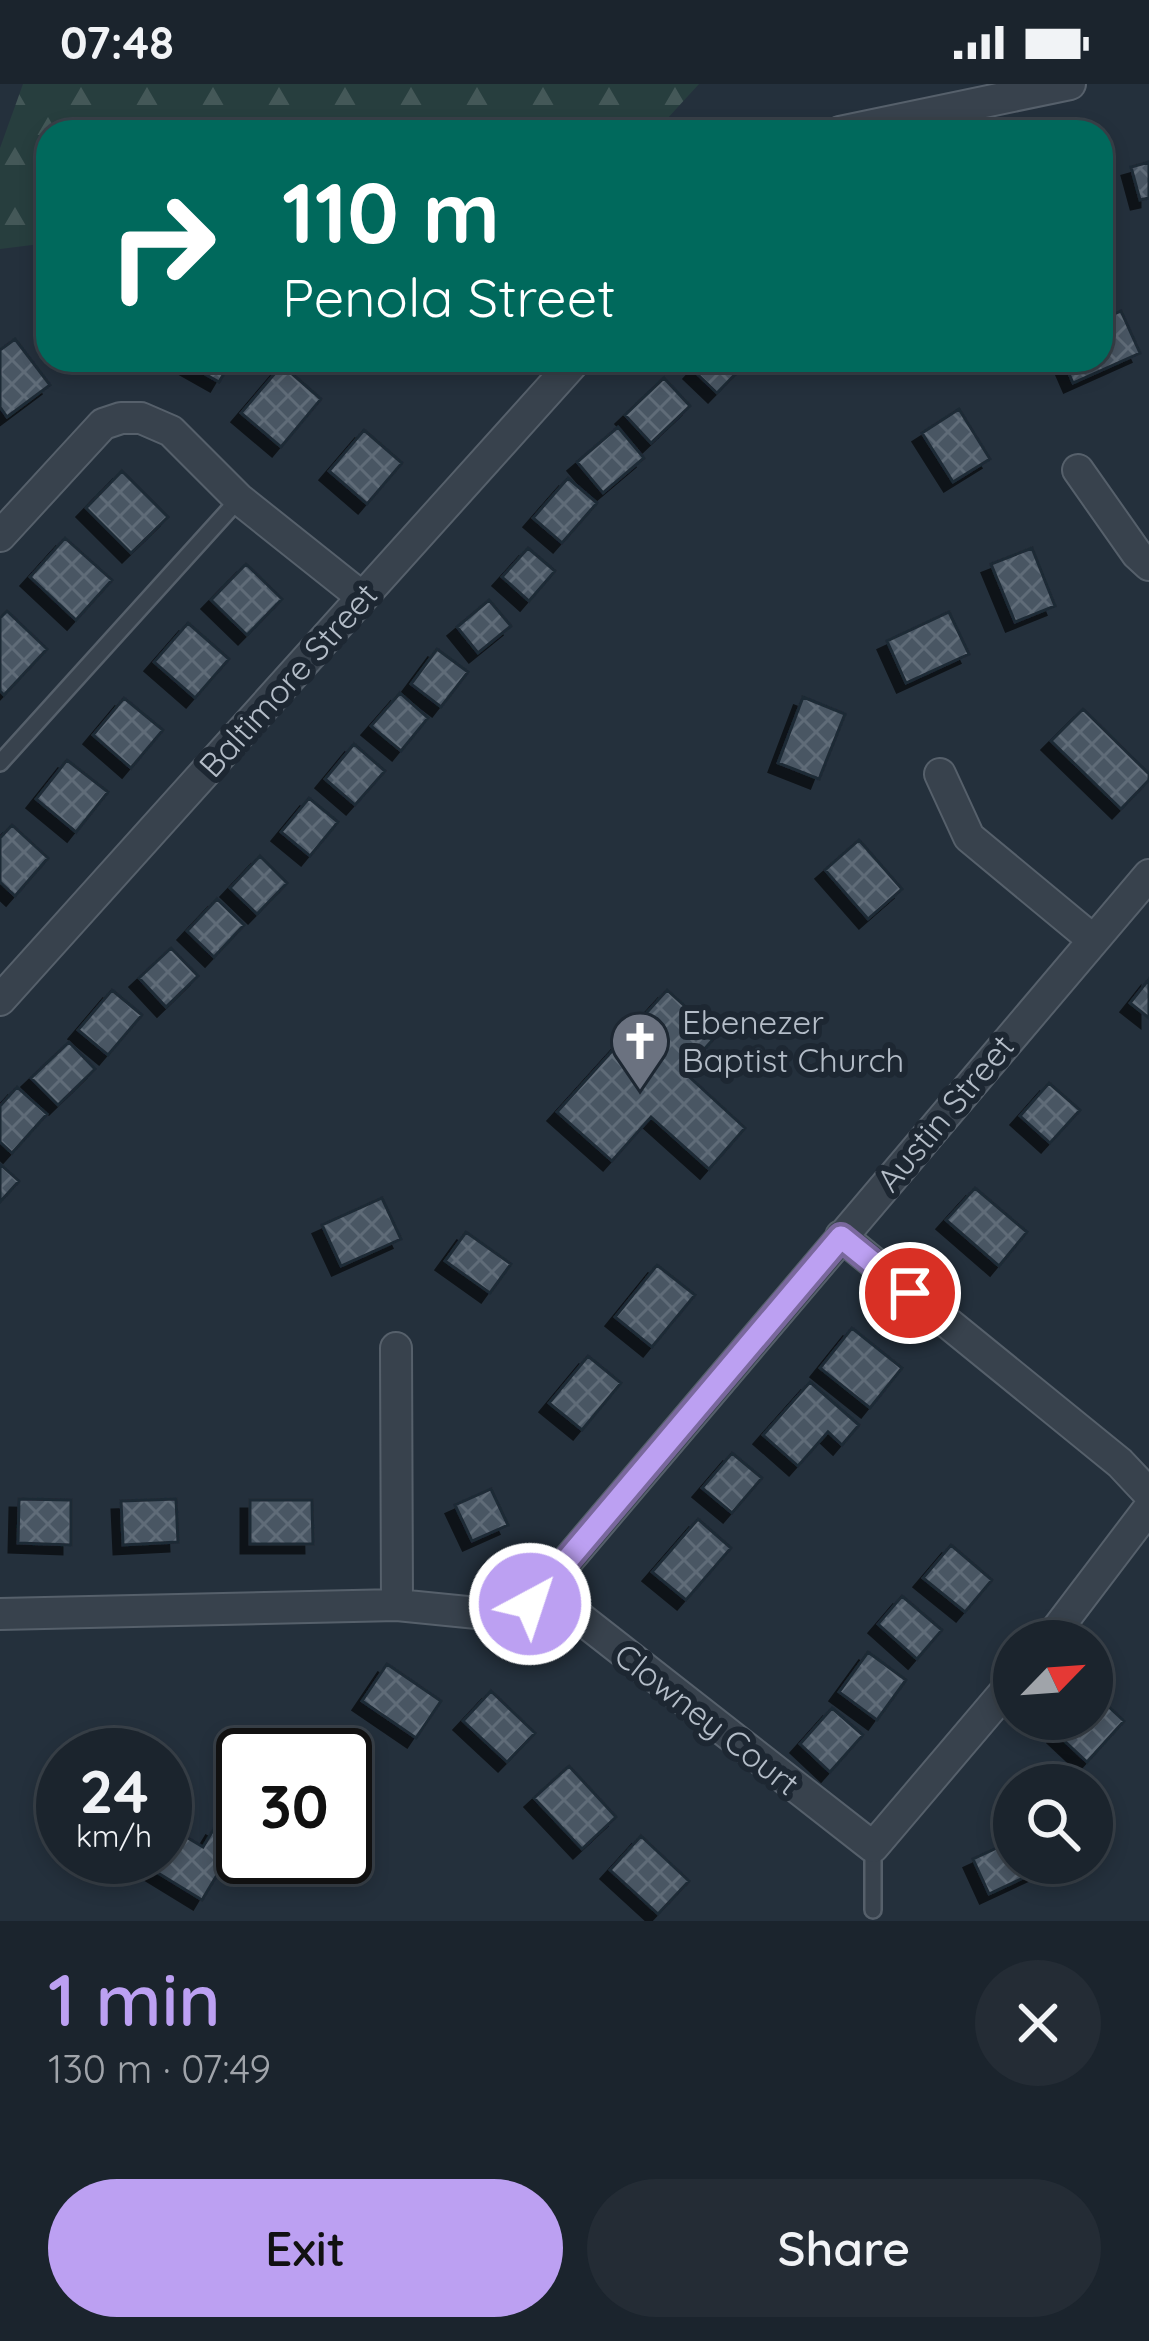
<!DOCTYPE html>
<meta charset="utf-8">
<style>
body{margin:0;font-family:Quicksand,sans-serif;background:#242c35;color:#f1f3f6;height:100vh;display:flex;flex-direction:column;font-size:45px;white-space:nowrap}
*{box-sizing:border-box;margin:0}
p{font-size:39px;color:#a0a4aa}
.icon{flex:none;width:66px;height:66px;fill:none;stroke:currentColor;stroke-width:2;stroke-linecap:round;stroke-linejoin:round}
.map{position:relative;height:1837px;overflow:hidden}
.sheet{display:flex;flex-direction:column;background:#1b242d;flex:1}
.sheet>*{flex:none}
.banner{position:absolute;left:36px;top:36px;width:1077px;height:252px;border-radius:36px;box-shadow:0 6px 18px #0003,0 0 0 3px #394149;background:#00695c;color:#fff;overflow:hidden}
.needle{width:78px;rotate:65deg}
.fabs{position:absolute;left:993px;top:1536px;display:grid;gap:24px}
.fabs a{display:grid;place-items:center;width:120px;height:120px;border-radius:50%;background:#1b242d;box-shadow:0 6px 18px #0003,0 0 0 3px #394149;font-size:60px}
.speed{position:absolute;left:36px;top:1644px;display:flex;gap:24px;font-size:60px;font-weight:700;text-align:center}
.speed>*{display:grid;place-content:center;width:156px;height:156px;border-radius:50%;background:#1b242d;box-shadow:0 6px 18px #0003,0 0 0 3px #394149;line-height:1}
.speed small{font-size:30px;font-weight:400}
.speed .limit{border:6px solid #111;border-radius:18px;background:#fff;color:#111}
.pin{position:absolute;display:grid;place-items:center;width:102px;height:102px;color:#fff;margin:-51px;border:6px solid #fff;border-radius:50%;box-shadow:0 3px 12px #0007}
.me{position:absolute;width:132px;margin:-66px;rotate:40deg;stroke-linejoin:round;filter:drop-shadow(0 0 9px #0008)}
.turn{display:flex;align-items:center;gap:42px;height:252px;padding:0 48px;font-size:54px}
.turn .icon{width:156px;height:156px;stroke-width:2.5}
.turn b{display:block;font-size:84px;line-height:102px}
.round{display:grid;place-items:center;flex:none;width:126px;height:126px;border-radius:63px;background:#242c35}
.summary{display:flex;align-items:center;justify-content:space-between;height:204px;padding:0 48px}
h1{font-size:72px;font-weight:600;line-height:90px;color:#bca0f2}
.primary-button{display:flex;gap:24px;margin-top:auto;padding:24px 48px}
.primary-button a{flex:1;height:138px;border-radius:72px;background:#bca0f2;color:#111;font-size:48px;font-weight:600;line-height:138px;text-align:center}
.primary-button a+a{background:#242c35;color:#f1f3f6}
.status{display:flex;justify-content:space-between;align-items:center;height:84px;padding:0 60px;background:#1b242d;direction:ltr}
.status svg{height:33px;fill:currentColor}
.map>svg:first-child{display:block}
.forest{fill:url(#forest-firs)}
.building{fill:url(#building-cross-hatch);stroke:#1f2934;stroke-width:3;filter:url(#shadow)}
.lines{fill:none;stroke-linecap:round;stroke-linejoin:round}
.service-casing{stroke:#56606b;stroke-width:20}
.minor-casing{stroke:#56606b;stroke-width:34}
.service{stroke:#38424d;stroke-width:15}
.minor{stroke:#38424d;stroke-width:30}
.route-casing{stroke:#7a689d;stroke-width:30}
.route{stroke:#bca0f2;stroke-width:21}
.labels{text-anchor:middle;stroke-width:12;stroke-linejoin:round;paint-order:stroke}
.street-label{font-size:33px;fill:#b4bdc8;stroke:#1d2732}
.poi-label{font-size:33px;fill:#b4bdc8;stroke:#1d2732;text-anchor:start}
</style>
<div class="status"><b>07:48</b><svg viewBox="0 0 49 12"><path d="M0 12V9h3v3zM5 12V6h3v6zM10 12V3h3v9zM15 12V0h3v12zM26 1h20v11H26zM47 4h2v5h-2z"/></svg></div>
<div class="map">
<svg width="1149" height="1837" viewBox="0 0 1149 1837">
<defs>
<pattern id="forest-firs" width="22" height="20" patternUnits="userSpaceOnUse" patternTransform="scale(3)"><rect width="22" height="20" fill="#273e3e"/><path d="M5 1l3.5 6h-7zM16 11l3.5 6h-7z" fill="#445858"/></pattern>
<pattern id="building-cross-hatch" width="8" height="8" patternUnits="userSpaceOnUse" patternTransform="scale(3)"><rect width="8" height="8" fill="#485663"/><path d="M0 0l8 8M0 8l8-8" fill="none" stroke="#606c78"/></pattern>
<filter id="shadow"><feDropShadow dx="-9" dy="9" stdDeviation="0" flood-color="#0009"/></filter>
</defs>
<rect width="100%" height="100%" fill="#24303c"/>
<path class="forest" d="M23,0H699L655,48H48V159L0,165V64Z"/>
<path class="building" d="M1149,78V114L1140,116L1131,83Z
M1121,227L1140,269L1073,299L1063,276H1101V236Z
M15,255L50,301L7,333L0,323V266Z
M180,276H232L219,298Z
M702,276H749L717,309L693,286Z
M282,281L321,315L281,363L241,329Z
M664,294L690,322L651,359L625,331Z
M959,325L990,375L953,398L922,349Z
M618,343L644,374L603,409L577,378Z
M364,346L402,379L367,420L329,387Z
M122,387L168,433L131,469L86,424Z
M568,394L597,419L562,459L533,434Z
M65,454L112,496L76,536L30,493Z
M528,464L555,487L529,517L502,493Z
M1032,464L1055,522L1015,538L991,480Z
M246,480L282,515L247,551L211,516Z
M489,516L511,542L478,569L457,543Z
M7,527L47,565L4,611L0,607V534Z
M949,528L969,570L906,599L887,557Z
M188,539L229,575L195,614L154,578Z
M437,565L468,588L441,623L411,600Z
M400,609L428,634L401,667L371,642Z
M803,613L845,630L819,695L778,679Z
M124,614L163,646L131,684L93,651Z
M1083,625L1149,690V696L1121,725L1051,657Z
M354,660L385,687L355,721L325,695Z
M67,676L108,708L76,748L36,715Z
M309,714L338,738L310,772L281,748Z
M12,741L48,774L15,812L0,798V754Z
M859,756L902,805L868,835L825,786Z
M260,772L287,799L257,830L230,804Z
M217,815L244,841L214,873L187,847Z
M171,864L198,892L166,923L139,894Z
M1149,895V934L1130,919Z
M112,906L142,931L108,971L78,946Z
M667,906L717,951L684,988L745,1044L709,1085L651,1033L612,1077L557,1028Z
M69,958L95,985L58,1021L31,994Z
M1049,999L1080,1026L1050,1059L1020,1032Z
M17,1003L47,1030L12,1069L0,1058V1022Z
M0,1080L19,1097L0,1118Z
M975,1104L1027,1148L999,1182L946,1136Z
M382,1114L401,1155L341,1182L322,1141Z
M466,1148L511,1180L490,1209L445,1177Z
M657,1181L695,1211L652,1263L615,1233Z
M852,1244L902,1284L870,1324L820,1284Z
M588,1272L621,1299L582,1346L549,1319Z
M810,1298L859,1341L842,1361L828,1348L798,1382L763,1351Z
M732,1369L762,1394L732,1429L702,1404Z
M491,1405L508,1441L472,1457L455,1421Z
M19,1415L71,1416V1461L18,1459Z
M176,1415L178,1458L123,1461L121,1417Z
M250,1416H312L313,1460H250Z
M698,1435L731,1464L686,1516L652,1488Z
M951,1461L992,1496L965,1528L923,1494Z
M902,1512L942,1546L917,1575L878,1540Z
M868,1568L906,1596L877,1636L839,1608Z
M387,1580L441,1617L416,1654L362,1617Z
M491,1607L535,1649L507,1678L463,1637Z
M1095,1610L1124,1637L1087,1678L1057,1650L1071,1635H1092Z
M832,1624L863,1651L830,1688L800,1660Z
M569,1682L616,1733L582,1765L534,1714Z
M168,1742L203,1763L215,1743L238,1756L202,1816L145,1781L150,1773H165Z
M641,1752L689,1797L658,1830L610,1786Z
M1014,1756V1779H1032L1036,1788L989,1810L973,1775Z"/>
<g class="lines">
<defs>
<path id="service" d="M0,679L239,415
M873,1763V1826"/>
<path id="minor" d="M840,48L1070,0
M1078,386L1137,470L1149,481
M0,452L103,340L121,334H141L171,347L239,415L362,513
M940,690L969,753L1092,855
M0,916L576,276
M841,1152L1120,1379L1149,1410
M396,1264L397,1521
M543,1505L873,1763L1014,1597
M0,1530L397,1521L507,1532L531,1520L1149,791
M1048,1557L1149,1424"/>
</defs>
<use href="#service" class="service-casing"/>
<use href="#minor" class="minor-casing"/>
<use href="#service" class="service"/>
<use href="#minor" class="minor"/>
</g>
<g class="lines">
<defs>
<path id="route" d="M530,1520L841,1153L910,1209"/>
</defs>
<use href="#route" class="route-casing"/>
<use href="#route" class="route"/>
</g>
<defs>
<symbol id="church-pin" viewBox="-11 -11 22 30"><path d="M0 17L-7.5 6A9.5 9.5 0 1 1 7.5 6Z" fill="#6b7280" stroke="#1d2732"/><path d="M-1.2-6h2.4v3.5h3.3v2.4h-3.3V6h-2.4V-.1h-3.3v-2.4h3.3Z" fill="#fff"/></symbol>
</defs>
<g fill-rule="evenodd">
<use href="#church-pin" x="607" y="924" width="66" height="90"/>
</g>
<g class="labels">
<g class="street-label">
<text transform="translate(288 596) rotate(-48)" y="12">Baltimore Street</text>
<text transform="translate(945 1029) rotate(-50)" y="12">Austin Street</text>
<text transform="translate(707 1635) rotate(38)" y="12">Clowney Court</text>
</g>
<g class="poi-label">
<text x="682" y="950">Ebenezer<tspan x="682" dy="38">Baptist Church</tspan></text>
</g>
</g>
</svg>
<div class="fabs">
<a><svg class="needle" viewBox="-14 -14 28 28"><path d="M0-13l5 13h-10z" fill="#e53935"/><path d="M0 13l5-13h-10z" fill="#a0a4aa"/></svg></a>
<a><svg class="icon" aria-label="search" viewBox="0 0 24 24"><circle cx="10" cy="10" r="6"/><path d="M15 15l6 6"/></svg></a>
</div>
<div class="speed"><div>24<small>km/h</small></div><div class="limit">30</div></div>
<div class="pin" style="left:910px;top:1209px;background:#d93025"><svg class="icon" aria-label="arrive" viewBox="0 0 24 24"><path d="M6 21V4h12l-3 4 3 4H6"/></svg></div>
<svg class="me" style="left:530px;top:1520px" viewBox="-20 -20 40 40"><circle r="17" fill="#bca0f2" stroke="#fff" stroke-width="3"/><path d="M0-11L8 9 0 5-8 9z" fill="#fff"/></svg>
<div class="banner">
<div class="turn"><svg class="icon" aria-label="right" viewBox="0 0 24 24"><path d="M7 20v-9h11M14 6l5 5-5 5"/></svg><div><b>110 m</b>Penola Street</div></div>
</div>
</div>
<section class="sheet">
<div class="summary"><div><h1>1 min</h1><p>130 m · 07:49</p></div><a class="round"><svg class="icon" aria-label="close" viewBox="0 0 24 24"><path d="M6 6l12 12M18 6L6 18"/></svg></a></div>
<div class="primary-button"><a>Exit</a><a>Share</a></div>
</section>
